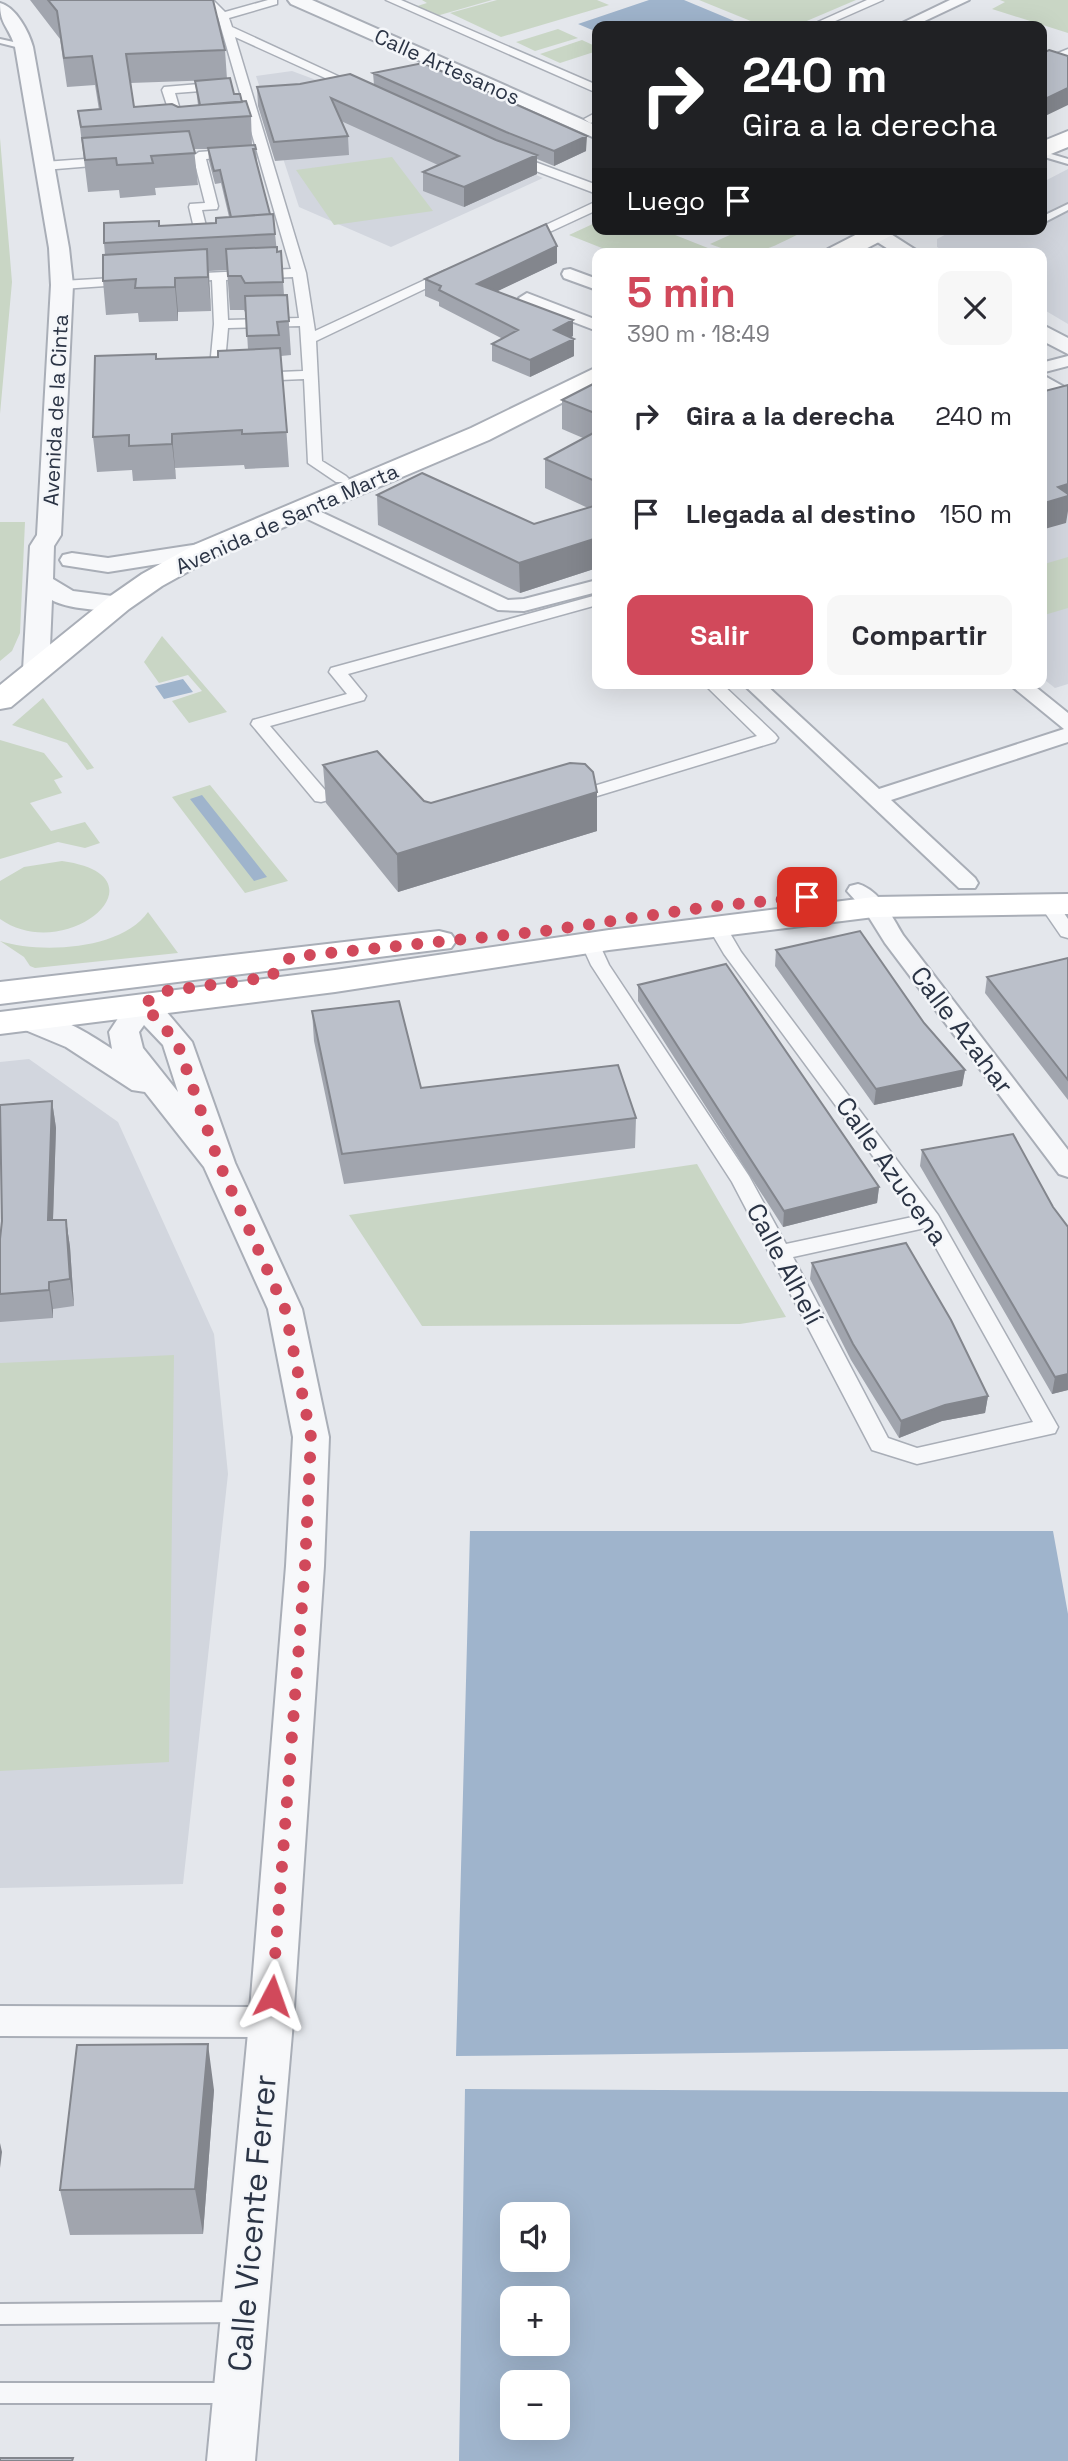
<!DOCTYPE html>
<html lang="es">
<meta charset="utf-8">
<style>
body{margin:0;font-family:"Space Grotesk",sans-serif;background:#f7f7f7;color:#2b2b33;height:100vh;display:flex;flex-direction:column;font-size:26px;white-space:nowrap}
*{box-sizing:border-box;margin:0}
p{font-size:23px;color:#7c7c81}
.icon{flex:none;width:38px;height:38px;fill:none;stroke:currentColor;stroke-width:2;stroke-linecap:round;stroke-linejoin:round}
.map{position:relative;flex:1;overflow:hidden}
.panel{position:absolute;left:592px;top:248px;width:455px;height:441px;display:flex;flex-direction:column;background:#fff;border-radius:14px;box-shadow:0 7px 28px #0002}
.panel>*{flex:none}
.hud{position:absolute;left:592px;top:21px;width:455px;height:214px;border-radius:14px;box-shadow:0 7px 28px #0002;background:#202124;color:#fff;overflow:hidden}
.tools{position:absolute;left:500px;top:2202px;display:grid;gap:14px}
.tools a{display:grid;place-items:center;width:70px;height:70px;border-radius:14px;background:#fff;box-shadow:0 7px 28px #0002;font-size:35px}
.pin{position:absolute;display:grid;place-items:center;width:60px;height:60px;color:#fff;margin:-30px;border-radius:14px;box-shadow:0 4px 10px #0006}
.me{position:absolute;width:77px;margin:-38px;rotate:4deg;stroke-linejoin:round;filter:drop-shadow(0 0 5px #0008)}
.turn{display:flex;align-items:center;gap:24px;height:147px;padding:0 35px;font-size:32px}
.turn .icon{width:91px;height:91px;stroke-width:2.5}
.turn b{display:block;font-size:49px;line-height:60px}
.then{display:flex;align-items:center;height:66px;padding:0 35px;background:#0003;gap:14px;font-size:26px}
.round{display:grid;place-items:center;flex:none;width:74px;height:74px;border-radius:14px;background:#f7f7f7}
.overview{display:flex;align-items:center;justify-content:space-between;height:119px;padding:0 35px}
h1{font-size:42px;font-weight:600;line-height:52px;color:#d1495b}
.cta{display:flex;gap:14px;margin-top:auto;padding:14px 35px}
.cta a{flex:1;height:80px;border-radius:14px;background:#d1495b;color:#fff;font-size:28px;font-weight:600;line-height:80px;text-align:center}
.cta a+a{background:#f7f7f7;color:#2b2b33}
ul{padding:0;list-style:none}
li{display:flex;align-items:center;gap:21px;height:98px;padding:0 35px}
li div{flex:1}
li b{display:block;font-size:26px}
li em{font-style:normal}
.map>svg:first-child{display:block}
.built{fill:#d2d6de}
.green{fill:#c9d6c5}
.water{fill:#9fb4cc;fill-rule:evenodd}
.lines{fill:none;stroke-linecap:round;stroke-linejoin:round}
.service-casing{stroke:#a9aeb7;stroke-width:4}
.pedestrian-casing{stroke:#a9aeb7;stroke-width:3}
.minor-casing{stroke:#a9aeb7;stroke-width:4}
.tertiary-casing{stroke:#a9aeb7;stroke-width:4}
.secondary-casing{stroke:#a9aeb7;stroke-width:4}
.service{fill:#f7f8fa;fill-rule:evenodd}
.pedestrian{fill:#f7f8fa;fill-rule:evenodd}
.minor{fill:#f7f8fa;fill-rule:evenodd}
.tertiary{fill:#f7f8fa;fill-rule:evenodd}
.secondary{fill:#fff;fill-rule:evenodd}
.wall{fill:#a1a5ae;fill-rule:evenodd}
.shaded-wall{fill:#83868d}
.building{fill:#bbc0ca;stroke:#83868d;stroke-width:2}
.route{stroke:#d1495b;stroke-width:12;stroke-dasharray:0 21.6}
.labels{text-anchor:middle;stroke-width:5;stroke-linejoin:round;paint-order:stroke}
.far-street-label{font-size:21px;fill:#2b3445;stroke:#f4f6f9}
.street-label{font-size:26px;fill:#2b3445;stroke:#f4f6f9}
.near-street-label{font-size:32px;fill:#2b3445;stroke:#f4f6f9}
</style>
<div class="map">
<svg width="1068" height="2461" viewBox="0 0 1068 2461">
<rect width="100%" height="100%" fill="#e4e7ec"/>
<path class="built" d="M292,71L343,90L543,178L391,247L299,207L256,76Z
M1068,169V324L1041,308V254H949L937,247V239L956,229H1041V183Z
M1068,411V684L1055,688L1041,677V417Z
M29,1059L118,1122L214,1334L228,1474L183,1884L0,1888V1062Z"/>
<path class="green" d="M422,0H492L433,17L411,8L427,3Z
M497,0H597L609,5L501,37L450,13Z
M699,0H856L795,26H763Z
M1000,0H1068V33L992,9L1005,2Z
M558,29L578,38L535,51L516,42Z
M582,40L597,47V51L560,63L540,54Z
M0,138L12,282L0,414Z
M392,157L433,211L334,225L296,170Z
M597,222V229H660L718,252L617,254L569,235Z
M743,229H792L801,233C764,251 751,260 710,244Z
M0,522H25L20,633L12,651L0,661Z
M1068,557V608L1041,616V565Z
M162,636L227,712L189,723L172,701L202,691L188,675L159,683L144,662Z
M43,698L94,768L87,770L67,743L12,725Z
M0,740L44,753L63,777L54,780L62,793L30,803L51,831L85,822L100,843L85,848L58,842L0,859Z
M210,785L288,881L245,893L172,797Z
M62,861C171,876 67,966 0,919V881L24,867Z
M148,912L178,953L35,968L30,966L24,957L0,941C40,954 122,950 148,912Z
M697,1164L786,1317L740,1324L422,1326L349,1215Z
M174,1355L169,1762L0,1771V1363Z"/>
<path class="water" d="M649,0H684L744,25L597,26V32L578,24Z
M183,679L193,692L164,699L155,686Z
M202,795L267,877L254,881L190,799Z
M470,1531H1053L1068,1614V2049L456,2056Z
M465,2089L1068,2092V2461H459ZM513,2214H558V2259H513ZM513,2298H558V2343H513ZM513,2382H558V2427H513Z"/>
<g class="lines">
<defs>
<path id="service" d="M0,39L27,45L28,47L24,49L0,43Z
M1041,151L1068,159V164L1041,156Z
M1068,204V210L1041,224V217Z
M240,2302L247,2305L250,2312L247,2319L240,2322L0,2324V2304Z
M0,2383H233L240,2386L243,2393L240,2400L233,2403H0Z"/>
<path id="pedestrian" d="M201,0H213L225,12L268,0H277V4L229,18L232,27L366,89L356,92L235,37L306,273L315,331L444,271H454L456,274L316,341L322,461L346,476L349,479L346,482H336L308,463L304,379L256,381L249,377L256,373L303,371L300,326L228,328L224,373L231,377L224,381H211L209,378L214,324L212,280L183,282L176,278L183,274L291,269L218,17ZM293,277L299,318L228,320L226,280Z
M386,0H401L597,85V93Z
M867,0H883L824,26H809Z
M1068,49V56L1041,68V60Z
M223,82L229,86L227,89L175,93L186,130L176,133L162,90L164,87Z
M597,112V121L590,123L584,119Z
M238,149L242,150V156L206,159L218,206L217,209L202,210L210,242L218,246L211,250L199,249L189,207L190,204L205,203L193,156L199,152Z
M511,153L597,185V194L507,160V154Z
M113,157L119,161L117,164L44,170L38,166L44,162Z
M597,201V210L528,242H518L516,239Z
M701,229H719L713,233Z
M130,277L135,278V284L62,289L55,285L62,281Z
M597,595V605L348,674L366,696L364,700L270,726L325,790L352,783L358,784L361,788L358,792L321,802L315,801L251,724L253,720L347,694L329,672L331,668Z
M704,684H722L775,734L778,738L775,742L584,800C575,802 569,799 563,791L566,787L572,786L581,790L757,736Z
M1048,898L1055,900L1068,919V938L1061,936L1039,904Z
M717,921L724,923L741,952L938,1215L1058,1427L1055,1433L917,1464L872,1450L732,1182L591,965L581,943L590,937L597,939L609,965L749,1176L786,1244L917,1216L724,954L708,927ZM925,1228L1033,1422L917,1448L888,1438L793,1257Z"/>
<path id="minor" d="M950,0H969L914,26H896Z
M570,269L597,279V290L564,278L562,274L564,270Z
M527,293L597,320V331L521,302L519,298Z
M1068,356V366L1041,373V363Z
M1041,374L1068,389V402L1041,387Z
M302,503L508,600L524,599L597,580V592L524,611L498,610L295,513L292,509L295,505Z
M743,684H765L879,789L1064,729L1009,684H1032L1068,713V742L891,800L975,878L978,883L975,888H959Z
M858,884C880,890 892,917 903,935L1068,1150V1177L1059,1174L885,943L865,911L847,891L850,886Z
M0,2006L271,2007L283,2011L288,2022L283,2033L271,2037L0,2036Z"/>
<path id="tertiary" d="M288,0H312L597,126V139L291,4Z
M0,3C16,7 29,32 33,47L69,248L73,285L61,535L54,546L53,579L73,591L128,598L132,603L128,608C111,613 67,609 52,600L49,670L45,676L36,678L27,676L23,670L30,546L37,535L51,285L49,248L15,47C9,26 0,26 0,3Z
M857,229H883L922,254H896Z
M1041,324L1068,338V354L1041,340Z
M206,543L215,545L218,550L215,555L108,572L63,565L60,560L63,555L72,553L108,558Z
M143,995L154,997L192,1042L235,1163L302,1309L329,1437L324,1566L293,2022L255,2461H207L249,2022L286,1566L293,1437L268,1309L204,1167L145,1092L132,1090L66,1047L18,1027L14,1020L18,1013C45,1006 90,1034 112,1049L109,1032L132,997ZM144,1025L163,1045L178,1092L143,1048L139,1032Z"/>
<path id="secondary" d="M1068,131V147L1041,158V142Z
M867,229H898L894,234L856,254H825L828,249Z
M597,367V385L489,440L216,556L162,586L129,609L11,707L0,709V685L109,597L142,574L196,544L471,428Z
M1068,894V914L874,917L609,950L335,992L0,1034V1012L335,970L609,930L874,897Z
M439,931L451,934L456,941L451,948L0,1004V982Z"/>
</defs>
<use href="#service" class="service-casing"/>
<use href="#pedestrian" class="pedestrian-casing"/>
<use href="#minor" class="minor-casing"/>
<use href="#tertiary" class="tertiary-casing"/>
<use href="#secondary" class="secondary-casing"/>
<use href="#service" class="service"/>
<use href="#pedestrian" class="pedestrian"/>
<use href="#minor" class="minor"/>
<use href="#tertiary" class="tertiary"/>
<use href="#secondary" class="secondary"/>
</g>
<path class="wall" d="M30,0H213L225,50L227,79L234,94L242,102L251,116L252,145L256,149L257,162L275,234L277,252L281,251L284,295H287L291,355L281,356L289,467L245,469L244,465L175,468L176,479L133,481L132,470L97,472L93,437L157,359L218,357L248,350L246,314L244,310H230L227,270L209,271L211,311L178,312V321L139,322L138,313L106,315L103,281L105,255L104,243L159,221L160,226L216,223L229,217L221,183L215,184L209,161L208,149H194L198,185L155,188L156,195L120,198L119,190L88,192L78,111L99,110L95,85L67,87L60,39ZM216,80L195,81L198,105L178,107H134L130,83Z
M373,73L586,151L554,166L537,159V174L464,207L423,191V172L438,165L341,121L348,136L349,155L275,161L258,106L257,87L374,85Z
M557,246V263L497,291L573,320V336L571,337L574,356L530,377L492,361V344L503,339L439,306V302L425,296V279Z
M597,382V568L520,593L378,525L377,495L534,524L588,508L545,488V459L583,438L562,429V400Z
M323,765L431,803L597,831L398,892L326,803Z
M776,950L965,1070L962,1086L874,1105L775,966Z
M1068,958V1100L985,993L987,977Z
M638,985L879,1187L877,1203L783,1227L638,1001Z
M312,1011L421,1088L636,1118L635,1148L344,1184L314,1041Z
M52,1101L56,1128L53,1220H66L70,1247L74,1306L53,1309V1318L0,1322V1239Z
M922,1150L1053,1207L1068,1227V1390L1052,1394L920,1166Z
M812,1263L988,1396L985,1413L942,1421L899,1438L851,1360L810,1279Z
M214,2090L203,2234L70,2235L60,2190Z"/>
<path class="shaded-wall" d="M1068,88V105L1041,118V101Z
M587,136L586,151L554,166V151Z
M537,155V174L464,207V187Z
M557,246V263L477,301V284Z
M207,249L209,283L211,311L208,277Z
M175,278L178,312V321L175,287Z
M573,320V336L553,347L554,330Z
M574,339V356L530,377V360Z
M172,434L175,468L176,479L172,444Z
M1068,484V511L1066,523L1041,530V504L1058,487Z
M597,538V568L520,593L519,563Z
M597,792V831L398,892L397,854Z
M965,1070L962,1086L874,1105L876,1089Z
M52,1101L56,1128L52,1248L48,1220Z
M879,1187L877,1203L783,1227L784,1211Z
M66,1220L70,1247L74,1306L70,1279Z
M49,1282L53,1309V1318L49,1290Z
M1068,1374V1390L1052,1394L1055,1377Z
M988,1396L985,1413L942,1421L899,1438L901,1421L945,1405Z
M208,2044L214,2090L203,2234L195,2189Z
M0,2143L2,2152L0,2168Z"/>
<path class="building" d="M48,0H213L225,50L126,54L134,107L172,104L178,107L246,101L251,116L81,127L78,111L101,109L92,56L64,58L57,11Z
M1049,50L1068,56V88L1041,101V54Z
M423,63L587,136L554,151L506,132L373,73Z
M350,74L496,140L537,155L464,187L423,172L459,156L331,98L348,136L274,142L257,87L300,84Z
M230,78L234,94H240L242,102L200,105L195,81Z
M189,131L195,153L151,156L153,163L117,165L116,158L85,160L82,138Z
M255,145L256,149H253L270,214L231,217L220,170L214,171L208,148Z
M273,214L275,234L104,243V223L159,221V226L216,223V218Z
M546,224L557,246L477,284L573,320L554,330L574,339L530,360L492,344L518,330L439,290L441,286L425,279Z
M277,247V252L281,251L283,282L245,283L241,276H228L226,249Z
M207,249L208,277L175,278V287L135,288L136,279L103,281V255Z
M287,295L289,321L277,322L279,335L247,336L245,296Z
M280,348L287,432L242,434V430L172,434V444L129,446V435L93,437L95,356L156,354V359L218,357V351Z
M597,382V414L562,400Z
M1068,385V484L1058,487L1068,494V496L1041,504V392Z
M597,431V482L545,459Z
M422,473L534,524L597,505V538L519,563L377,495Z
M377,751L424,801L431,803L570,763L585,764L593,772L597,792L397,854L323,765Z
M860,931L924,1023L965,1070L876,1089L776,950Z
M1068,958V1080L987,977Z
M726,964L879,1187L784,1211L638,985Z
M399,1001L421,1088L618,1065L636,1118L342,1154L312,1011Z
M52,1101L48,1220H66L70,1279L49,1282V1290L0,1294V1239L2,1221L0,1105Z
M1013,1134L1053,1207L1068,1227V1374L1055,1377L922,1150Z
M906,1243L951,1320L988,1396L945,1405L901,1421L853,1344L812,1263Z
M208,2044L195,2189L60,2190L77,2045Z
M0,2458H73L72,2461H0Z"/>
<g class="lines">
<path class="route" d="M272,1996L305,1566L311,1437L285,1309L219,1163L177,1042L143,1004L166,991L270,977L291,957L544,931L707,907L807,897"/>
</g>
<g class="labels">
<g class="far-street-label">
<text transform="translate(447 67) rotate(24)" y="7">Calle Artesanos</text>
<text transform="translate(56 410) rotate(-87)" y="7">Avenida de la Cinta</text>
<text transform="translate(287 519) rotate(-24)" y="7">Avenida de Santa Marta</text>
</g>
<g class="street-label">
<text transform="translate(962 1030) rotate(53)" y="9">Calle Azahar</text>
<text transform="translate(892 1171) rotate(55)" y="9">Calle Azucena</text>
<text transform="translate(785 1264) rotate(62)" y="9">Calle Alhelí</text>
</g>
<g class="near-street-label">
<text transform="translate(252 2223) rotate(-85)" y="11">Calle Vicente Ferrer</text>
</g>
</g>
</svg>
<div class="tools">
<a><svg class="icon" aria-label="sound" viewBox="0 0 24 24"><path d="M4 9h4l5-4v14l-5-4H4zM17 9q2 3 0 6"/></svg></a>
<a>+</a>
<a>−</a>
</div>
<div class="pin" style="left:807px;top:897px;background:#d93025"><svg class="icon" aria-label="arrive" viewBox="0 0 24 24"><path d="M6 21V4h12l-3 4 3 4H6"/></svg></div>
<svg class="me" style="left:272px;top:1996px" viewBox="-20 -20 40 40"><path d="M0-17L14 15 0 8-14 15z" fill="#d1495b" stroke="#fff" stroke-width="4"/></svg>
<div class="hud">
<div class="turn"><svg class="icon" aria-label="right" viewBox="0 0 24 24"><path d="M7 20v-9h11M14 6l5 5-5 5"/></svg><div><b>240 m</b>Gira a la derecha</div></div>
<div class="then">Luego<svg class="icon" aria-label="arrive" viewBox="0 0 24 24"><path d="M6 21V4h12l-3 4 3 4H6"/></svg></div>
</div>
<section class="panel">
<div class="overview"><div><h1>5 min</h1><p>390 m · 18:49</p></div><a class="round"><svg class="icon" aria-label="close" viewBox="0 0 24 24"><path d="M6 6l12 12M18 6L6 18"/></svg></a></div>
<ul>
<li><svg class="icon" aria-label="right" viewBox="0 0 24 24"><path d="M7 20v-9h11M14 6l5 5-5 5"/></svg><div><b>Gira a la derecha</b></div><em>240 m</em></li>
<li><svg class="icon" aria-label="arrive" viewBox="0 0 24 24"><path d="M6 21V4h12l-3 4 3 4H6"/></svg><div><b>Llegada al destino</b></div><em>150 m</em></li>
</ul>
<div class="cta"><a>Salir</a><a>Compartir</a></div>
</section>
</div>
